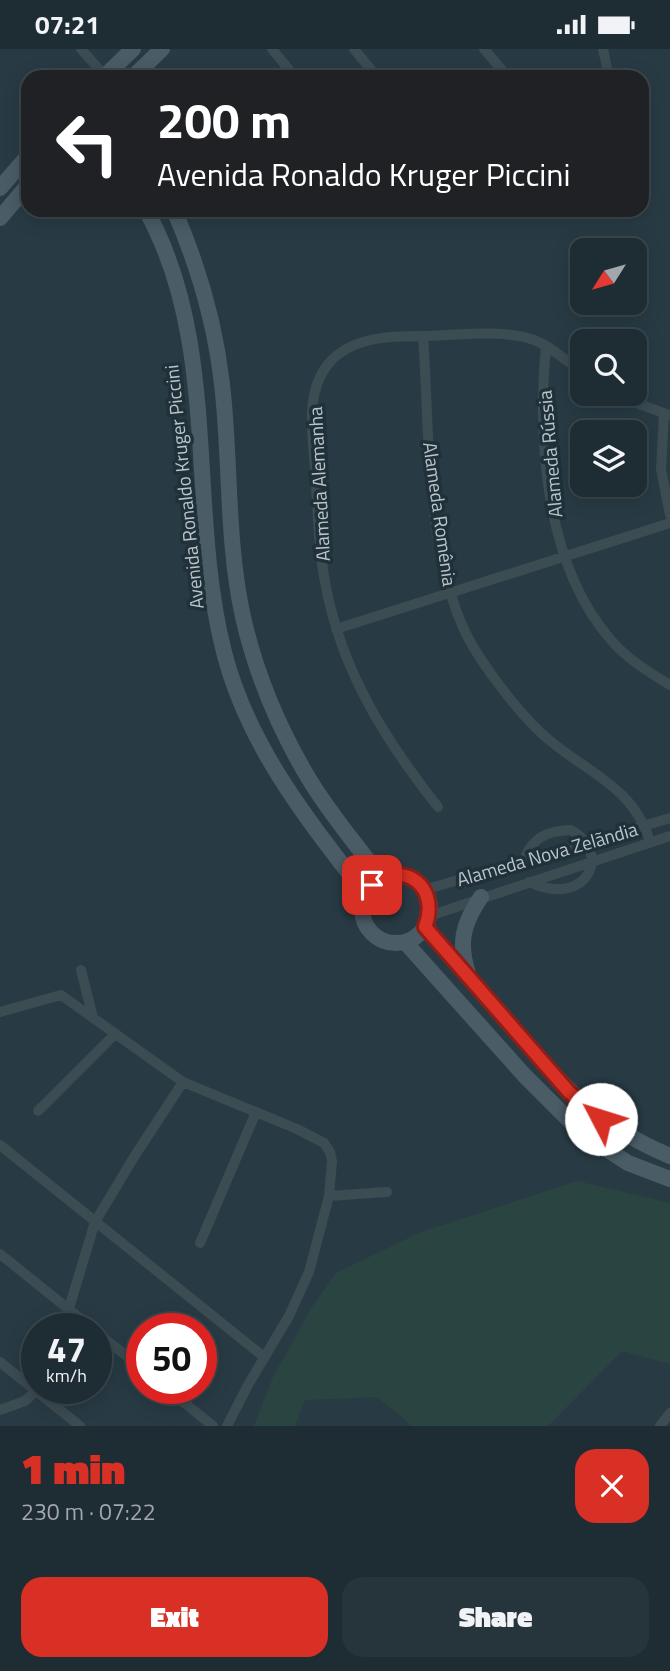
<!DOCTYPE html>
<meta charset="utf-8">
<style>
body{margin:0;font-family:"Titillium Web",sans-serif;background:#26343b;color:#f1f3f6;height:100vh;display:flex;flex-direction:column;font-size:26px;white-space:nowrap}
*{box-sizing:border-box;margin:0}
p{font-size:23px;color:#a1a7ac}
.icon{flex:none;width:38px;height:38px;fill:none;stroke:currentColor;stroke-width:2;stroke-linecap:round;stroke-linejoin:round}
.map{position:relative;height:1377px;overflow:hidden}
.sheet{display:flex;flex-direction:column;background:#1e2c33;flex:1}
.sheet>*{flex:none}
.guide{position:absolute;left:21px;top:21px;width:628px;height:147px;border-radius:21px;box-shadow:0 4px 18px #0003,0 0 0 2px #3c484e;background:#202124;color:#fff;overflow:hidden}
.needle{width:46px;rotate:233deg}
.buttons{position:absolute;left:570px;top:189px;display:grid;gap:14px}
.buttons a{display:grid;place-items:center;width:77px;height:77px;border-radius:14px;background:#1e2c33;box-shadow:0 4px 18px #0003,0 0 0 2px #3c484e;font-size:35px}
.speed{position:absolute;left:21px;top:1264px;display:flex;gap:14px;font-size:35px;font-weight:700;text-align:center}
.speed>*{display:grid;place-content:center;width:91px;height:91px;border-radius:50%;background:#1e2c33;box-shadow:0 4px 18px #0003,0 0 0 2px #3c484e;line-height:1}
.speed small{font-size:18px;font-weight:400}
.speed .limit{border:10px solid #d22;background:#fff;color:#111}
.pin{position:absolute;display:grid;place-items:center;width:60px;height:60px;color:#fff;margin:-30px;border-radius:14px;box-shadow:0 4px 10px #0006}
.me{position:absolute;width:77px;margin:-38px;rotate:310deg;stroke-linejoin:round;filter:drop-shadow(0 0 5px #0008)}
.turn{display:flex;align-items:center;gap:24px;height:147px;padding:0 21px;font-size:32px}
.turn .icon{width:91px;height:91px;stroke-width:2.5}
.turn b{display:block;font-size:49px;line-height:60px}
.round{display:grid;place-items:center;flex:none;width:74px;height:74px;border-radius:21px;background:#26343b}
.headline{display:flex;align-items:center;justify-content:space-between;height:119px;padding:0 21px}
h1{font-size:42px;font-weight:800;line-height:52px;color:#d93025}
.cta{display:flex;gap:14px;margin-top:auto;padding:14px 21px}
.cta a{flex:1;height:80px;border-radius:21px;background:#d93025;color:#fff;font-size:28px;font-weight:800;line-height:80px;text-align:center}
.cta a+a{background:#26343b;color:#f1f3f6}
.status{display:flex;justify-content:space-between;align-items:center;height:49px;padding:0 35px;background:#1e2c33;direction:ltr}
.status svg{height:19px;fill:currentColor}
.map>svg:first-child{display:block}
.green{fill:#2a4541}
.lines{fill:none;stroke-linecap:round;stroke-linejoin:round}
.minor{stroke:#3c4c53;stroke-width:10}
.secondary{stroke:#4a5c66;stroke-width:16}
.route-casing{stroke:#8d1f18;stroke-width:18}
.route{stroke:#d93025;stroke-width:12}
.labels{text-anchor:middle;stroke-width:7;stroke-linejoin:round;paint-order:stroke}
.street-label{font-size:19px;fill:#b9c6cd;stroke:#203139}
</style>
<div class="status"><b>07:21</b><svg viewBox="0 0 49 12"><path d="M0 12V9h3v3zM5 12V6h3v6zM10 12V3h3v9zM15 12V0h3v12zM26 1h20v11H26zM47 4h2v5h-2z"/></svg></div>
<div class="map">
<svg width="670" height="1377" viewBox="0 0 670 1377">
<rect width="100%" height="100%" fill="#283b44"/>
<path class="green" d="M577,1132L670,1154V1315L622,1302L548,1377H409L410,1375L377,1348L305,1351L295,1377H254L273,1328L312,1258L336,1224L421,1183Z"/>
<g class="lines">
<path class="minor" d="M81,0L105,27
M272,0L295,28
M354,0L377,28
M484,0L508,28
M603,0L609,28
M423,287C430,382 424,485 462,576C475,607 512,655 536,679C577,721 633,733 650,793
M546,298C537,393 546,517 611,591C627,610 649,623 670,636
M612,345L669,366
M664,364L661,420L670,466
M336,580L670,474
M438,758C385,691 342,622 326,538C318,500 318,460 315,422C313,386 304,344 329,314C353,286 395,287 428,287C462,286 502,280 534,291C552,298 568,313 583,324
M524,810C534,788 546,782 571,781C613,804 587,860 529,833
M424,841L670,769
M429,867L670,787
M81,921L93,969
M0,963L61,946L183,1033L297,1080L324,1094L330,1103L332,1112L329,1147L309,1223L289,1267L248,1336L227,1377
M38,1062L114,986
M0,1096L264,1308
M329,1147L387,1143
M200,1194L256,1063
M0,1205L92,1279
M63,1279L95,1173L134,1108L183,1033
M96,1283L142,1319
M0,1313L80,1377
M166,1339L213,1377
M0,1361L25,1352L39,1339
M660,1377L670,1364"/>
<path class="secondary" d="M104,28L133,0
M133,28L162,0
M0,139L28,107
M146,161C221,296 187,459 224,603C248,697 307,770 365,845
M174,161C198,216 215,274 222,335C231,412 226,491 243,568C256,625 279,680 309,730C330,765 357,796 381,829
M0,169L28,136
M362 860a34 34 0 1 1 68 0a34 34 0 1 1-68 0Z
M425,878C452,910 479,940 507,972C560,1033 593,1075 670,1107
M405,893L524,1026L582,1084L628,1114L670,1130
M468,924C458,894 463,874 481,848"/>
</g>
<g class="lines">
<defs>
<path id="route" d="M372,836C406,810 440,839 425,878L569,1043L601,1070"/>
</defs>
<use href="#route" class="route-casing"/>
<use href="#route" class="route"/>
</g>
<g class="labels">
<g class="street-label">
<text transform="translate(550 405) rotate(-95)" y="7">Alameda Rússia</text>
<text transform="translate(319 435) rotate(-93)" y="7">Alameda Alemanha</text>
<text transform="translate(184 438) rotate(-96)" y="7">Avenida Ronaldo Kruger Piccini</text>
<text transform="translate(440 465) rotate(82)" y="7">Alameda Romênia</text>
<text transform="translate(547 805) rotate(-16)" y="7">Alameda Nova Zelãndia</text>
</g>
</g>
</svg>
<div class="buttons">
<a><svg class="needle" viewBox="-14 -14 28 28"><path d="M0-13l5 13h-10z" fill="#e53935"/><path d="M0 13l5-13h-10z" fill="#a1a7ac"/></svg></a>
<a><svg class="icon" aria-label="search" viewBox="0 0 24 24"><circle cx="10" cy="10" r="6"/><path d="M15 15l6 6"/></svg></a>
<a><svg class="icon" aria-label="layers" viewBox="0 0 24 24"><path d="M12 4l9 5-9 5-9-5zM3 14l9 5 9-5"/></svg></a>
</div>
<div class="speed"><div>47<small>km/h</small></div><div class="limit">50</div></div>
<div class="pin" style="left:372px;top:836px;background:#d93025"><svg class="icon" aria-label="arrive" viewBox="0 0 24 24"><path d="M6 21V4h12l-3 4 3 4H6"/></svg></div>
<svg class="me" style="left:601px;top:1070px" viewBox="-20 -20 40 40"><circle r="19" fill="#fff"/><path d="M0-13L10 11 0 6-10 11z" fill="#d93025"/></svg>
<div class="guide">
<div class="turn"><svg class="icon" aria-label="left" viewBox="0 0 24 24"><path d="M17 20v-9H6M10 6l-5 5 5 5"/></svg><div><b>200 m</b>Avenida Ronaldo Kruger Piccini</div></div>
</div>
</div>
<section class="sheet">
<div class="headline"><div><h1>1 min</h1><p>230 m · 07:22</p></div><a class="round" style="background:#d93025;color:#fff"><svg class="icon" aria-label="close" viewBox="0 0 24 24"><path d="M6 6l12 12M18 6L6 18"/></svg></a></div>
<div class="cta"><a>Exit</a><a>Share</a></div>
</section>
